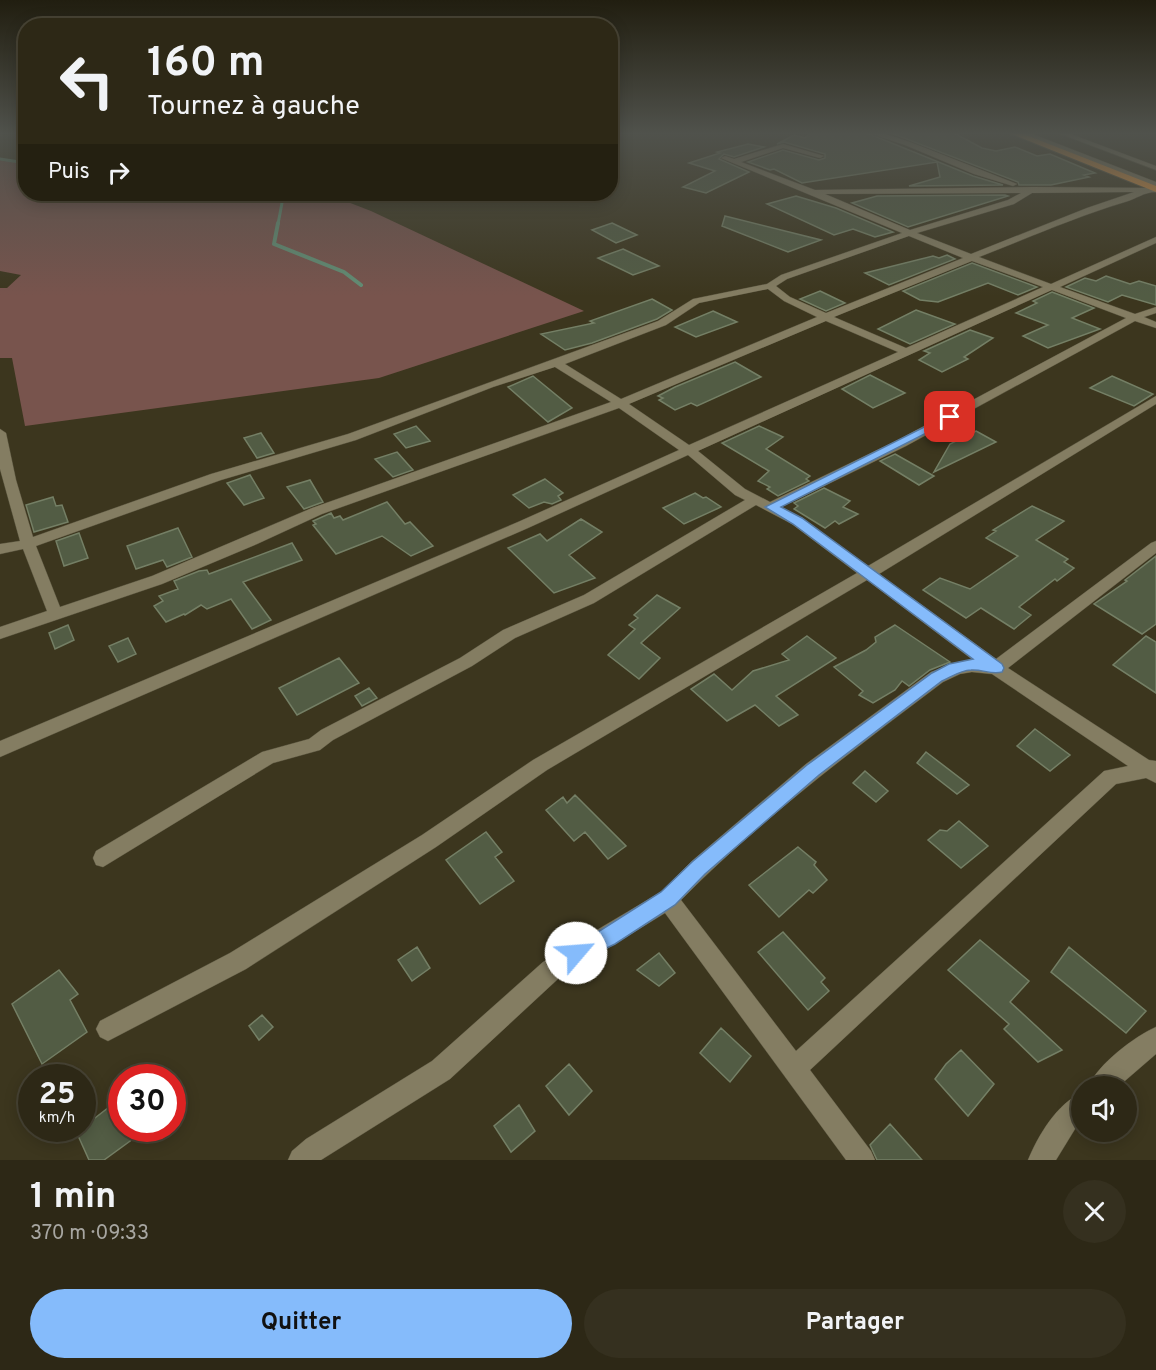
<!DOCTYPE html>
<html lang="fr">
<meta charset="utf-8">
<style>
body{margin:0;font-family:Overpass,sans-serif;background:#35301f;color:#f1f3f6;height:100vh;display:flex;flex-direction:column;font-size:22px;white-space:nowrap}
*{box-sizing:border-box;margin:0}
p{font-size:20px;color:#a7a6a1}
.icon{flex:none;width:33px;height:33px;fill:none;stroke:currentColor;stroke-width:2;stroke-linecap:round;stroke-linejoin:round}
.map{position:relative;height:1160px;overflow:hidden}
.sheet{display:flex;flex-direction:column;background:#2d2816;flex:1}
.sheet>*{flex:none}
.top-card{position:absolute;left:18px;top:18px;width:600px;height:183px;border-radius:24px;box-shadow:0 3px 15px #0003,0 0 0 2px #484435;background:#2d2816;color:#f1f3f6;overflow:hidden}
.controls{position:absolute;left:1071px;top:1076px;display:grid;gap:12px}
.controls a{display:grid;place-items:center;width:66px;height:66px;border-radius:50%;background:#2d2816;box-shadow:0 3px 15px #0003,0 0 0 2px #484435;font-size:30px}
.speed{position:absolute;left:18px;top:1064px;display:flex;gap:12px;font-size:30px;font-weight:700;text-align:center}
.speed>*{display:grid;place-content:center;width:78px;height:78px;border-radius:50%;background:#2d2816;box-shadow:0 3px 15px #0003,0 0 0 2px #484435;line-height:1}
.speed small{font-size:15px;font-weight:400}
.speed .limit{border:9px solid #d22;background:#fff;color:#111}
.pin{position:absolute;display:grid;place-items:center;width:51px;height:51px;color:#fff;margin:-26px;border-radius:12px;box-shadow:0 3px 9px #0006}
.me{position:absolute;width:66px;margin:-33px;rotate:63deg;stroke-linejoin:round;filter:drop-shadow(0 0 4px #0008)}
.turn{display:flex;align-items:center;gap:21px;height:126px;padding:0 30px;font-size:27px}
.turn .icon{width:78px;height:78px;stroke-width:2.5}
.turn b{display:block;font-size:42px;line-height:51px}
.then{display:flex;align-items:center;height:57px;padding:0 30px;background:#0003;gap:12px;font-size:22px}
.round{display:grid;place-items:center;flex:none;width:63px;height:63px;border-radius:32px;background:#35301f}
.headline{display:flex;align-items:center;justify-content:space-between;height:102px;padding:0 30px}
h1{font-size:36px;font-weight:700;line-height:45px}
.button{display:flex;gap:12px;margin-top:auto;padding:12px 30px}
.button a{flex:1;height:69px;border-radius:36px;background:#85bbfb;color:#111;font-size:24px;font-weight:700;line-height:69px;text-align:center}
.button a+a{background:#35301f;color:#f1f3f6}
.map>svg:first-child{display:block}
.green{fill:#78544d}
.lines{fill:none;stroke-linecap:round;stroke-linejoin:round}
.stream-far1{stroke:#638e75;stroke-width:3}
.stream{stroke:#638e75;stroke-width:4}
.building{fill:#525c44;stroke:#747f65;stroke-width:1.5}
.minor-casing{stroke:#57523c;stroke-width:1}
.highway-casing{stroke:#57523c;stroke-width:2}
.minor{fill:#847d62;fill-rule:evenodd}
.highway{fill:#ea973f;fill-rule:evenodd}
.route{fill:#85bbfb;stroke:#567aa3;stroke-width:1.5}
</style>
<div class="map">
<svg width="1156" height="1160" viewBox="0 0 1156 1160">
<rect width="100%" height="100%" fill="#3c361e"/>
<path class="green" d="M0,159L25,162L26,194H327L371,211L584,311L379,378L25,426L12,358H0V288H7L21,275L0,271Z"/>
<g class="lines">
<path class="stream-far1" d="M0,159L26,163
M272,194L282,203L278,224"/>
<path class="stream" d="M278,223L274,244L344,272L361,285"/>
</g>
<path class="building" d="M810,133H867L973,176L1003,185L909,186L940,177L937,162L802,183L774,169L770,170L748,162L783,150L819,160L825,158V154L784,142L777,144L794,135L805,138Z
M891,133H954L982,148L996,151L1015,147L1037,156L1050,154L1095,173L1084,175L1089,177L1051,185H1019L1018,182Z
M748,144L764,147L734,157L724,154L719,159L749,172L706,193L683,187L715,171L689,163L720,153L717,152Z
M796,196L836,208L893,232L875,237L853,229L834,235L767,204Z
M877,196L1005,195L1008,196L908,227L852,203Z
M725,216L821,240L788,252L722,226Z
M612,223L637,235L616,243L592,230Z
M623,249L659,266L633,275L598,258Z
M947,255L955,259L889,285L865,273L933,256L939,258Z
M972,263L1037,287L1018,295L988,283L938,302L920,300L903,291Z
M1106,276L1130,284L1139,281L1156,286V305L1122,295L1108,302L1066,287L1085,278L1096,281Z
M820,291L845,303L826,311L800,299Z
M1052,292L1094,308L1072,318L1100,329L1048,348L1023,336L1048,325L1016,313L1037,303L1033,301Z
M652,299L672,310L657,319L592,343L565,350L541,334L594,323L590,321Z
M916,310L955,324L910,344L878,329Z
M713,311L737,322L696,337L675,327Z
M970,330L993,338L964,357L968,359L942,372L919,360L930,353L924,351Z
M735,362L761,377L697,406L691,403L675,410L659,400L663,398L658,396L675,387Z
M870,375L905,393L873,408L842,389Z
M533,376L572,408L548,422L508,387Z
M1112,376L1153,394L1134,406L1090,388Z
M416,426L430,441L406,448L394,434Z
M759,426L783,437L766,449L810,476L806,479L809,481L778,496L767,489L770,487L758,481L769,471L722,443Z
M976,431L996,442L934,472L950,444Z
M261,433L274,453L257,458L244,438Z
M397,452L413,470L393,477L375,459Z
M895,454L934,476L919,485L880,461Z
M250,475L264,498L244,505L227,483Z
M545,479L563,493L558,496L561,500L552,504L544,502L529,508L513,495Z
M310,480L323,502L304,509L287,487Z
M824,488L850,501L843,507L858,514L839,524L835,521L825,528L794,509L798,506L794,503Z
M695,493L703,498L706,497L721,507L684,524L663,508Z
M53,497L56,506L62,505L68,522L34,532L26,505Z
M387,502L405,524L410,522L433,546L411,556L382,536L336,554L313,525L316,524L313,521L331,513L334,518L340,516L343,520Z
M1032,506L1064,521L1036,540L1068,559L1064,562L1074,568L1057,581L1055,579L1019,607L1031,615L1014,629L981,608L966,618L923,590L940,578L970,589L1018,556L986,538L996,531L993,530Z
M581,519L602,532L569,555L595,578L554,593L508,548L540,534L547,541Z
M178,528L192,557L167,567L163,560L136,569L127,546Z
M79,533L88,558L64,566L56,541Z
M292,543L302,560L243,582L271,620L252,629L231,599L207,609L201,605L185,615L184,614L166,622L154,606L163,601L159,596L178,589L174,581L199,571L207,570L209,574Z
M1156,556V624L1142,634L1094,604L1127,581L1125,580Z
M657,595L680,608L641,643L660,658L639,679L608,655L635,629L629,625L638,618L634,615Z
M68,625L74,640L55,649L49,633Z
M895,625L950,662L930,670L909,686L902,681L895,690L873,703L859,695L863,691L834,667L866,650L876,642L875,637Z
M807,636L836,658L776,696L798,715L779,726L755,705L727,721L691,689L714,674L732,690L753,671L789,660L782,654Z
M1146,636L1156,642V693L1113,665Z
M128,638L136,654L118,662L109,646Z
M339,658L359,683L297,715L279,688Z
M369,688L377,698L362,706L355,696Z
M1035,729L1070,755L1050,771L1017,746Z
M926,752L969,785L957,794L917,763Z
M865,771L888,791L876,802L853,783Z
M575,795L626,846L608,859L585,832L574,841L546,810L563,797L567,803Z
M959,821L988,846L961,868L928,840L940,830L947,831Z
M486,832L502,852L495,857L514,881L480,904L446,860Z
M798,847L816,862L814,865L827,880L813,893L809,890L779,917L749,885Z
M783,932L825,978L821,982L829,991L808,1010L758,952Z
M980,940L1029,981L1010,1002L1062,1050L1038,1062L1004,1029L1009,1024L948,970Z
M417,947L430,968L412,981L398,960Z
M1069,947L1146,1011L1126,1033L1051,972Z
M659,953L675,973L659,986L637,970Z
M59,970L78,994L70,1000L87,1032L42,1064L12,1004Z
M262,1015L273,1027L259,1040L249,1026Z
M721,1028L751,1056L730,1082L700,1053Z
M961,1050L994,1084L968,1116L935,1079L946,1064Z
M569,1064L592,1091L569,1115L546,1086Z
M122,1097V1128H148L104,1160H89L76,1131L82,1128Z
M519,1105L535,1131L511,1152L494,1126Z
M890,1124L922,1160H877L870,1145Z"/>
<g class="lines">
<defs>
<path id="minor" d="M869,133H882L910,142L1017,184L1013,186L974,174L905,145Z
M1020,133H1030L1156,182V187Z
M1058,133H1068L1156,166V170Z
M783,144L824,156L820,158L783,148L741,162L815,190L1033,187L1156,188V192C1144,192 1136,199 1125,202C1075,217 1028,238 979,257L1051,284L1156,237V243L1060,287L1135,314L1156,307V313L1144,317L1156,322V328L1135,321L906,446L781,507L802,518L868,566L1156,396V404L879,574L996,659L1151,543L1156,541V553L1008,668L1149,760L1156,761V783L1146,778L1116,784L810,1070L871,1151L875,1160H846L665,913L559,978L450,1079L321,1160H288L292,1151L306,1139L432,1061L543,962L661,892L692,861L806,764L931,672L959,662L973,660L867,580L547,770L436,847L246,969L108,1041L100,1037L96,1029L100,1021L230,953L422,835L533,760L857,573L792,524L756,505L594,603L515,638L472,666L333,740L320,750L273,763L103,867L96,865L93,858L96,851L262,752L309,739L321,730L460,658L503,630L584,595L745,500L735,495L688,455L528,528L0,757V741L518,522L679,450L619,408L322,514L257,544L162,584L0,639V627L47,611L23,549L0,554V544L20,541L0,469V429L6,433L16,480L33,537L211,474L348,434L658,321L693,299L767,284L781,275L902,233L721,158L725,156L734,159ZM1134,192L1087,208L971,254L917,233L1014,204L1032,193ZM1021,193L1008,200L910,230L825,194ZM909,236L963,258L826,313L790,297L776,286L787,279ZM972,261L1043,287L906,348L834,317ZM768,289L784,301L817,317L621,399L565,364L666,325L699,303ZM1052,290L1126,318L898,440L770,502L745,489L698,451ZM826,321L898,352L689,445L629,404ZM555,367L611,402L312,508L152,576L60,607L36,546L221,480L356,440L493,387ZM972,672L992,674L1128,766L1104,771L796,1051L681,900C761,819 853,750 943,682L960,674Z
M1156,1027V1054L1119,1086H1089C1097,1065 1135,1036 1156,1027Z
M1082,1093V1123L1075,1129L1056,1160H1028C1038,1136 1057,1103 1082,1093Z"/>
<path id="highway" d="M1009,133H1021L1156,186V192Z"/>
</defs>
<use href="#minor" class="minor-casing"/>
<use href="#highway" class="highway-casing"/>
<use href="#minor" class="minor"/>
<use href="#highway" class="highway"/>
</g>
<linearGradient id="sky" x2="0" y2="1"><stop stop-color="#211e10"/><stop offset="0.45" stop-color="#50524c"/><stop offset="1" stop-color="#50524c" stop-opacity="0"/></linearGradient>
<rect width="1156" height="296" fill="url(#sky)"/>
<path class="route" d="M950,414L955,417L954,419L781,507L802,518L1002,664L1004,668L1002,672C991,675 982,669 971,670C961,670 951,677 942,681L819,775L705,874L675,905L615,944L576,963L569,960L566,953L569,946L601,930L661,892L692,862L807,765L932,673L949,664L973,659L793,524L765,507Z"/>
</svg>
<div class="controls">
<a><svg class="icon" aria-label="sound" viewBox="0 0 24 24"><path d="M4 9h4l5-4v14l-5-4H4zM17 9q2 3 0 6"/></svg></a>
</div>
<div class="speed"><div>25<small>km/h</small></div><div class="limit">30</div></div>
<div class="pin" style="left:950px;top:417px;background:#d93025"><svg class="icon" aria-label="arrive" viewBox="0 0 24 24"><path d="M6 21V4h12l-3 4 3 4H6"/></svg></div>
<svg class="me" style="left:576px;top:953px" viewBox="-20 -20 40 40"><circle r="19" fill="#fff"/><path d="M0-13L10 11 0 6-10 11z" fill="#85bbfb"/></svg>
<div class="top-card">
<div class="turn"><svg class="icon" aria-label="left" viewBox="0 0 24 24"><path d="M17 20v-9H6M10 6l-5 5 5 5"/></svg><div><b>160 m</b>Tournez à gauche</div></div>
<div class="then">Puis<svg class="icon" aria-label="right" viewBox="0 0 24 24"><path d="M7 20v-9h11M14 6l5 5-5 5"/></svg></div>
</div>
</div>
<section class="sheet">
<div class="headline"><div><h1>1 min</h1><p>370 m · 09:33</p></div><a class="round"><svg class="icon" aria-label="close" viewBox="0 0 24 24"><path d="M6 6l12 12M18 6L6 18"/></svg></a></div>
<div class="button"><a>Quitter</a><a>Partager</a></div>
</section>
